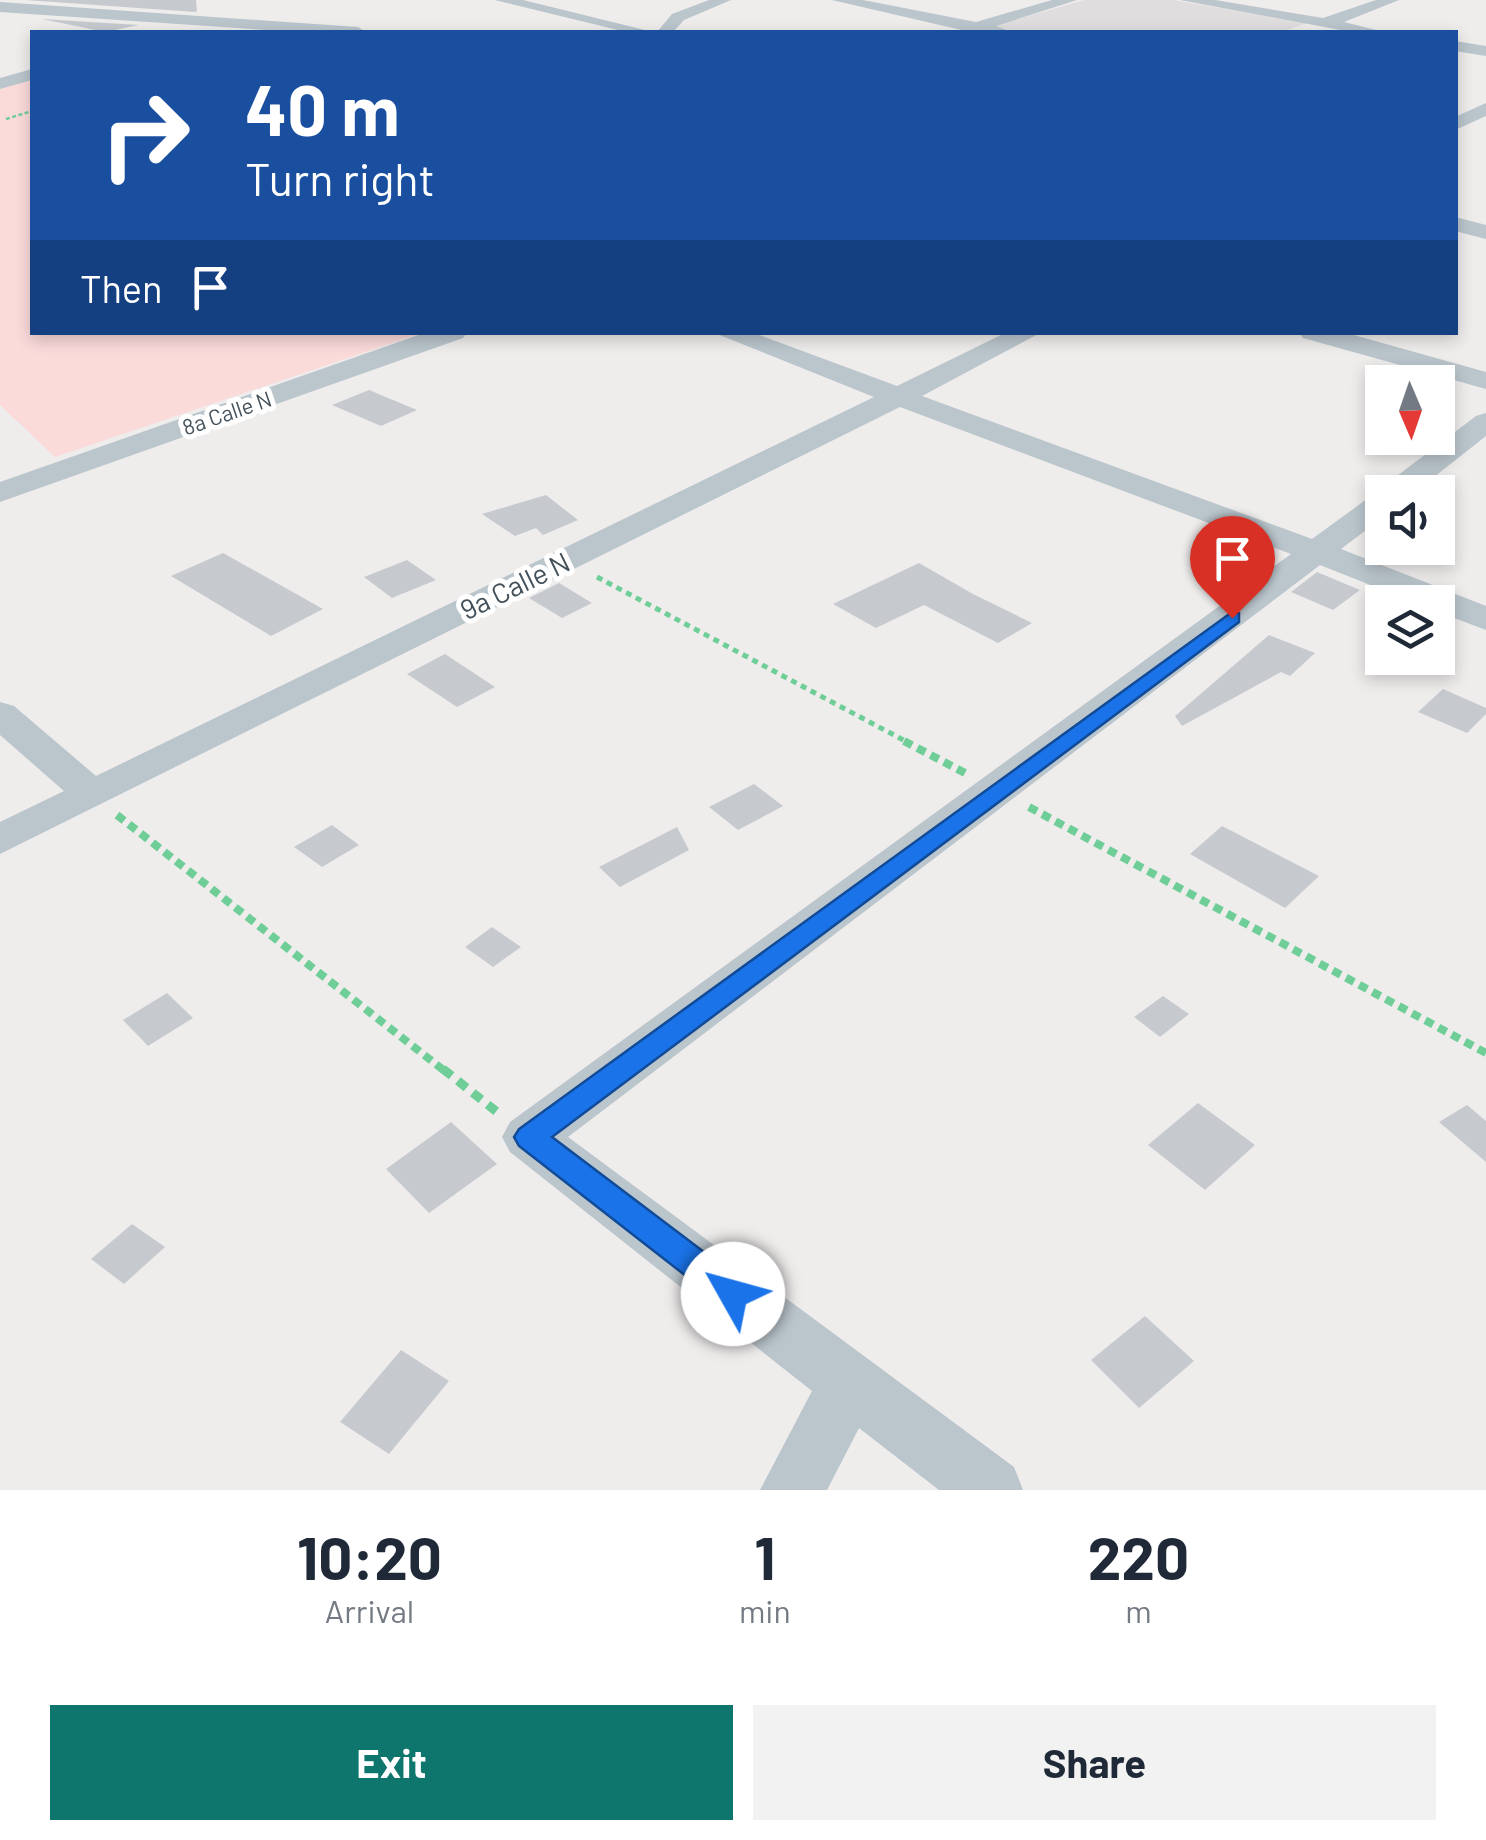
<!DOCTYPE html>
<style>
body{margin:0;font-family:Barlow,sans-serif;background:#f2f2f3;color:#1f2937;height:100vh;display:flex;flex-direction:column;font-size:38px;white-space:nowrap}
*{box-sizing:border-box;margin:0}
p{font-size:32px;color:#747a83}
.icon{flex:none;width:55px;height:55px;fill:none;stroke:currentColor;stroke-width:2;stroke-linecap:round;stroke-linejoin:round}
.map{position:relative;height:1490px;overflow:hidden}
.drawer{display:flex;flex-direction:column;background:#fff;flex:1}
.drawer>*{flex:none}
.hud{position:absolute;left:30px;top:30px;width:1428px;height:305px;border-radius:0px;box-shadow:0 5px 15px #0003;background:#1a4fa0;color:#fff;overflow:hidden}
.needle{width:65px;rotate:178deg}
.tools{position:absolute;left:1365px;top:365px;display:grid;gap:20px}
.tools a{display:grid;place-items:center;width:90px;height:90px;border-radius:0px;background:#fff;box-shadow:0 5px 15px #0003;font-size:50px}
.pin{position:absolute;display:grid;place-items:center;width:85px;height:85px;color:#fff;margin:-102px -42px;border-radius:50% 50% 50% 0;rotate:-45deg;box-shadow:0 0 10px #0007}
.pin .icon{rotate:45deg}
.me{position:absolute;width:110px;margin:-55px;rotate:308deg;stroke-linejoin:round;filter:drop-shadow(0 0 8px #0008)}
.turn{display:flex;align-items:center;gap:35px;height:210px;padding:0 50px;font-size:45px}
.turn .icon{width:130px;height:130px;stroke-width:2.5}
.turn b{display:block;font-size:70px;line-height:85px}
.then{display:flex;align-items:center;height:95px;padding:0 50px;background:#0003;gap:20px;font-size:38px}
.eta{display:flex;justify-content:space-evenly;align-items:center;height:170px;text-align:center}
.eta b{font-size:60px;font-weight:700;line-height:70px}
.button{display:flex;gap:20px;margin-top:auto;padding:20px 50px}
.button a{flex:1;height:115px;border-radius:0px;background:#0f766e;color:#fff;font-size:40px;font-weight:700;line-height:115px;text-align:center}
.button a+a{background:#f2f2f3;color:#1f2937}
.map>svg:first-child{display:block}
.education{fill:#e0ddde}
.medical{fill:#fbdada}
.building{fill:#c6cacf}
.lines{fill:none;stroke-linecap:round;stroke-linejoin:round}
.path-far3{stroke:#6fce98;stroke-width:2.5;stroke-dasharray:4 2.5;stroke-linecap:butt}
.path-far2{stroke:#6fce98;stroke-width:5;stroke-dasharray:6 5;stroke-linecap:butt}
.path-far1{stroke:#6fce98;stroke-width:8;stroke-dasharray:9 6;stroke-linecap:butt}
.path{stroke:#6fce98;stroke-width:9;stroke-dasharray:11 8;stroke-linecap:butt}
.minor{fill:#bac5cc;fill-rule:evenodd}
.route{fill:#1a73e8;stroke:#114b97;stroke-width:2.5}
.labels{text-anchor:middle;stroke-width:10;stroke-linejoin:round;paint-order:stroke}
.far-street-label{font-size:22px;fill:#44515a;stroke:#fff}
.street-label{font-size:28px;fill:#44515a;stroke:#fff}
</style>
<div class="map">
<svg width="1486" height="1490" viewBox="0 0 1486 1490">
<rect width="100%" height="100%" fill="#efecec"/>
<path class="education" d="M1084,0H1173L1307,23L1282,32H1020L990,27Z"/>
<path class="medical" d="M32,79V332L422,333L55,457L0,405V89Z"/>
<path class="building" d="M25,0H196L197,11L195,12Z
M42,19L139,25L105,32Z
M369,390L417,410L381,426L332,405Z
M546,495L578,520L543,535L536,528L515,536L482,514Z
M223,553L323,609L271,636L171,576Z
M407,560L436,580L392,598L364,577Z
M919,563L973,594L1032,623L998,643L924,605L876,628L833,604Z
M1317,572L1360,590L1333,610L1291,592Z
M559,583L592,603L562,618L529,598Z
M1269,635L1315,653L1290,676L1281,672L1182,726L1175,716Z
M445,654L495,687L457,707L407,674Z
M1443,689L1486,708V714L1467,733L1418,712Z
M754,784L783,806L738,830L709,807Z
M332,825L359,845L322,867L294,847Z
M1222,826L1319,876L1285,908L1190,854Z
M677,827L689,850L620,887L599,867Z
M492,927L521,947L493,967L465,947Z
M167,993L193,1018L148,1046L123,1020Z
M1163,996L1189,1014L1160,1037L1134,1017Z
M1198,1103L1255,1145L1205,1190L1148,1145Z
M1467,1105L1486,1121V1162L1439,1122Z
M451,1122L497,1164L429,1213L386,1169Z
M132,1224L165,1247L124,1284L91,1259Z
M1145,1316L1194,1361L1139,1408L1091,1360Z
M401,1350L449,1381L389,1454L340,1422Z"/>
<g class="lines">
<path class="path-far3" d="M6,119L32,111"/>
<path class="path-far2" d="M597,577L909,743"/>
<path class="path-far1" d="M904,741L965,773
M1029,807L1486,1053
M117,815L446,1072"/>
<path class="path" d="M443,1069L497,1112"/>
<path class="minor" d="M495,0H523L653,32H626Z
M709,0H731L684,20L673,32H657L672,14Z
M832,0H863L976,22L1052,0H1077L996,26L1012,32H970Z
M1180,0H1215L1323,18L1376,0H1399L1344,22L1384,32H1351Z
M0,2L358,27L366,32H296L0,12Z
M1455,41L1486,46V56L1455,51Z
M32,69V80L0,89V78Z
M1486,103V116L1455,130V117Z
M1455,217L1486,225V239L1455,231Z
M427,332H467L463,338L0,502V482Z
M712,332H751L897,386L1007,332H1042L922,396L1312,539L1371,496L1381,494L1385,485L1476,416L1486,413V436L1415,492H1382V518L1341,549L1486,606V630L1438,612V602H1413L1320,565L568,1137L1014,1467L1023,1490H939L859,1428L827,1490H760L812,1391L510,1152L502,1137L510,1122L1291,554L900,407L0,854V822L64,791L0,735V702L14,706L96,776L874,397Z
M1299,332H1343L1486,372V389L1303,338Z"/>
</g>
<path class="route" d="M1232,612L1239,613V622L552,1137L745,1283L750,1294L745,1304L733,1309L722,1304L519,1146L514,1137L519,1129Z"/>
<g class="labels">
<g class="far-street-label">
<text transform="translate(227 413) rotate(-19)" y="8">8a Calle N</text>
</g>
<g class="street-label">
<text transform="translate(515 586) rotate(-26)" y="10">9a Calle N</text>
</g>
</g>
</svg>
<div class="tools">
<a><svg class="needle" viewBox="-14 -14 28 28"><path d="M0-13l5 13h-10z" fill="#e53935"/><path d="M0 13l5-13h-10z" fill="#747a83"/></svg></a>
<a><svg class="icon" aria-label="sound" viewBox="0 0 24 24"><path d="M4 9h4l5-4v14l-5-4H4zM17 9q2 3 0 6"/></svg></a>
<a><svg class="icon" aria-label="layers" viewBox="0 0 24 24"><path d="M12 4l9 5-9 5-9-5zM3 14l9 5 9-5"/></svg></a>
</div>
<div class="pin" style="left:1232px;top:618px;background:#d93025"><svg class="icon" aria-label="arrive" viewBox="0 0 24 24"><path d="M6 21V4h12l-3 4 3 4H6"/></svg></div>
<svg class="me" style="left:733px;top:1294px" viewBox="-20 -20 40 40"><circle r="19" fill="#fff"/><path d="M0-13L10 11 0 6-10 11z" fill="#1a73e8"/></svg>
<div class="hud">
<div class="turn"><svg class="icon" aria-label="right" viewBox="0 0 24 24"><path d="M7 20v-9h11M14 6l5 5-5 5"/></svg><div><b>40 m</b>Turn right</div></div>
<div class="then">Then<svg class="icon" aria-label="arrive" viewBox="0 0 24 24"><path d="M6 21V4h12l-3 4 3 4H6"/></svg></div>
</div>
</div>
<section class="drawer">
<div class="eta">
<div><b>10:20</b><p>Arrival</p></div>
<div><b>1</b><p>min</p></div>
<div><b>220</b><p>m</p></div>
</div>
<div class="button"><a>Exit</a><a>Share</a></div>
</section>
